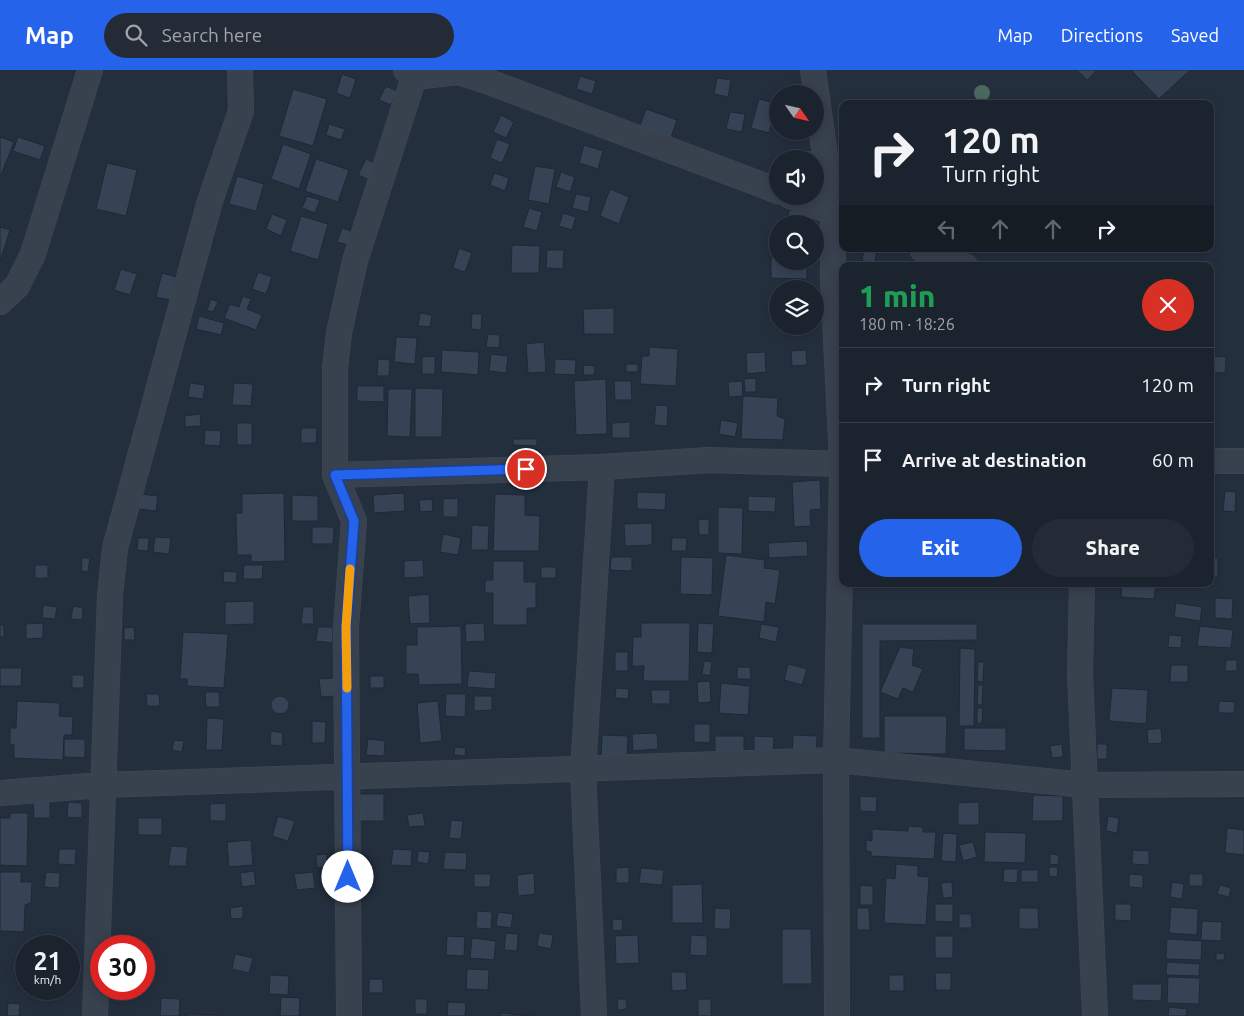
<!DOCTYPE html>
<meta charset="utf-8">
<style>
body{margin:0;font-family:Ubuntu,sans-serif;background:#242b36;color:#f1f3f6;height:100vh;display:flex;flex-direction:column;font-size:19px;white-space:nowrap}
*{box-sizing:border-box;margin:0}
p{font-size:16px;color:#a0a4aa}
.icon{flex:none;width:28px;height:28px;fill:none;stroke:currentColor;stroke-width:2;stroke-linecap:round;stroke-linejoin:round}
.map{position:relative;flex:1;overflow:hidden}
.sheet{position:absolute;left:839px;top:192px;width:375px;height:325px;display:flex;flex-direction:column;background:#1b232e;border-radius:10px;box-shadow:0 2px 12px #0003,0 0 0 1px #39404a}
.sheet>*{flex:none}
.top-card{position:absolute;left:839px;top:30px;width:375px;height:152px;border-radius:10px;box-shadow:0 2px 12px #0003,0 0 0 1px #39404a;background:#1b232e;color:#f1f3f6;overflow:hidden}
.needle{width:32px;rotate:124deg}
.fabs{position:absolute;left:769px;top:15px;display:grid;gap:10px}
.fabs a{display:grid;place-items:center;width:55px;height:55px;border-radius:50%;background:#1b232e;box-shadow:0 2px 12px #0003,0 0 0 1px #39404a;font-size:25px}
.speed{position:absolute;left:15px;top:865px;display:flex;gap:10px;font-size:25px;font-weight:700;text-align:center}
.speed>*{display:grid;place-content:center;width:65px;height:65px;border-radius:50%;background:#1b232e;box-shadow:0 2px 12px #0003,0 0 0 1px #39404a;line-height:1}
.speed small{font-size:12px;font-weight:400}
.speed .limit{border:8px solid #d22;background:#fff;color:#111}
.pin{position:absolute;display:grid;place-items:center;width:42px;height:42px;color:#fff;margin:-21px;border:2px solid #fff;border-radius:50%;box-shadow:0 1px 5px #0007}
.me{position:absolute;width:55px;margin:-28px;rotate:0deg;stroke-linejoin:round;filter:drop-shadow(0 0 4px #0008)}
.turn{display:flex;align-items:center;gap:18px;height:105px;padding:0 20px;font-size:22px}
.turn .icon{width:65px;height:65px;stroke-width:2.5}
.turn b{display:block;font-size:35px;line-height:42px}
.lanes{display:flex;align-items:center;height:48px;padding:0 20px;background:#0003;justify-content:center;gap:25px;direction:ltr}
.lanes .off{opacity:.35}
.round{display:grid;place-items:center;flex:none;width:52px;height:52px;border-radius:26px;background:#242b36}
.headline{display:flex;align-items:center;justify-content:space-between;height:85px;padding:0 20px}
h1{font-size:30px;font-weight:800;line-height:38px;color:#1e9e55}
.cta{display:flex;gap:10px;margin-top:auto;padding:10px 20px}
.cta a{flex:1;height:58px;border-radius:30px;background:#2563eb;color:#fff;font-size:20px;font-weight:800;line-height:58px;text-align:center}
.cta a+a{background:#242b36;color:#f1f3f6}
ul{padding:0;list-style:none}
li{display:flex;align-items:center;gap:15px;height:75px;padding:0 20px;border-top:1px solid #39404a}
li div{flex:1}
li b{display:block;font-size:19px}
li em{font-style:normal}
header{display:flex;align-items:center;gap:30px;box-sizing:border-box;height:70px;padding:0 25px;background:#2563eb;color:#fff}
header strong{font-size:24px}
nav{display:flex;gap:28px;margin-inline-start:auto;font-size:18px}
.search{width:350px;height:45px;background:#242b36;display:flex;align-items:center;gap:12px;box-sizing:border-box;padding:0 18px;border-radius:28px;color:#a0a4aa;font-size:19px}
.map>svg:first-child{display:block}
.building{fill:#364354;stroke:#1f2835}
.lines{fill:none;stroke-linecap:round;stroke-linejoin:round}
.street-casing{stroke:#414a57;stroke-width:26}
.street{stroke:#38414e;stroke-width:25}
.tree{fill:#4b6a5d}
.route-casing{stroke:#184099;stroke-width:12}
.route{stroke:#2563eb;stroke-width:9}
.slow{stroke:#f59e0b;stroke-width:9}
</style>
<header>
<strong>Map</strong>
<div class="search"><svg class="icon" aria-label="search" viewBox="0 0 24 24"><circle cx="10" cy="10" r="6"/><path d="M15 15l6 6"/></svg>Search here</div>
<nav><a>Map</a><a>Directions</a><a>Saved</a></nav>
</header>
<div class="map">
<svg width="1244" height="946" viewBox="0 0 1244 946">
<rect width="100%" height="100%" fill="#242f3e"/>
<path class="building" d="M1077,0H1097L1087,10Z
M1131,0H1190L1159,29Z
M342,4L356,9L350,28L336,23Z
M580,6L596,11L592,24L576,19Z
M717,8L731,10L728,27L714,24Z
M386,16L397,21L391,35L379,30Z
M293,19L327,29L313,76L279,66Z
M759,29L777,34L769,63L751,58Z
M646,39L677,50L670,70L639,58Z
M730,42L745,44L742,62L726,59Z
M501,45L514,52L506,68L493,62Z
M329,54L345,59L341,70L326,65Z
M0,67L14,72L1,105H0Z
M18,67L45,76L40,90L13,81Z
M497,69L510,74L502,93L490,88Z
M283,74L311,84L299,119L271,109Z
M584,75L603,81L598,99L579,93Z
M797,79L812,81L811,89H796Z
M316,89L349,100L338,132L305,121Z
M366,89L378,95L370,110L358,105Z
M107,93L137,100L126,146L96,139Z
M535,96L555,99L549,134L528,130Z
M561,102L575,107L570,122L556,117Z
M494,103L509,108L505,121L490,115Z
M237,106L264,114L256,141L229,134Z
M610,119L629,127L619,154L600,146Z
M576,124L591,127L588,142L572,138Z
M307,126L320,130L315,143L302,138Z
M529,138L542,142L537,161L523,157Z
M789,140L814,144L813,154H787Z
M563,143L576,147L572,160L559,156Z
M272,144L287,150L281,166L266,159Z
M301,146L328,154L318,190L290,181Z
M0,157L10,160L0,192Z
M342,158L351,161L348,175L337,172Z
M512,175L540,176L539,203H511Z
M459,178L472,183L465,202L453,198Z
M864,179H877L875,192L862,191Z
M547,180H564L563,199L546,198Z
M771,188H778V191H807V209L771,208Z
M121,199L137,204L130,225L114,220Z
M258,202L272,207L266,224L252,219Z
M162,203L176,207L170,230L156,227Z
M243,226L251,229L247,239L262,245L256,260L224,248L230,234L239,237Z
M211,229L218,232L213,242L207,240Z
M614,238V264H584L583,239Z
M420,243L432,245L430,257L418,256Z
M472,244H482L481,260L471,259Z
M199,246L224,253L221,265L196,259Z
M488,264L500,265L499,278L486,277Z
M396,267L417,268L415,294L394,292Z
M544,272L546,302L528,303L526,274Z
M649,277L678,279L676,316L640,314L642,286H649Z
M442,280L479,282L478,305L441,302Z
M806,280L807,295L792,296L791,281Z
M765,282L766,302L747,304L746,283Z
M491,284L508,286L506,303L489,301Z
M435,286V304H422V287Z
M1210,286L1226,287L1225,303L1210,302Z
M378,289L390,290L389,306H377Z
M555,289L576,290L575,305L554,304Z
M626,294H638V302H626Z
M584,295L595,296L594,305H583Z
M756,308V322H745L744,309Z
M606,309L607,364L576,365L574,311Z
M614,311H631L632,330H615Z
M742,311L743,326L729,327L728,312Z
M190,313L205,315L203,329L188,327Z
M234,313L253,314L251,336L232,335Z
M357,316H384V332L357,331Z
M415,318L443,319L442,367H415Z
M388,319H412L410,367L387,366Z
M743,326L778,328L777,346L785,349L783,370L741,369Z
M656,335L668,336L667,356L654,355Z
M200,344L201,356L185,357V346Z
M721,350L738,353L735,367L719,364Z
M630,352V368H612V353Z
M237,353H252V375H237Z
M301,358H317L316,373H301Z
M205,360L221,361L220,376L204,375Z
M513,369H537V376L513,375Z
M820,410L821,439L810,440L811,456L794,457L792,412Z
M1225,421L1236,422L1235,442L1223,441Z
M637,422L666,423L665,440L637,439Z
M284,423L285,491L251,492V485H237L236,443H242V424Z
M404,423L405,441L374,443L373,425Z
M140,424L158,426L156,441L138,439Z
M495,424L525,425V445L540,446L539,481H493Z
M292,425L318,426V451H292Z
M748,426L776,427L775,442L748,441Z
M458,428V447H443V429Z
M432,429L433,441L420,442L419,430Z
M718,437L743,438L742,484L718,483Z
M709,449V465H699L698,450Z
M652,453V475L625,476L624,454Z
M472,455L489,456L488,480H471Z
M312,457H334L333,474H312Z
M443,464L461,468L458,485L440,482Z
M155,467L171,468L169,484L153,482Z
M138,468H149L148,481L137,480Z
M672,468H687L686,481H671Z
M807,471L808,486L769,488L768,473Z
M726,485L765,490L764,498L780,500L775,534L766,532L764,552L718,546Z
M611,487H632V501L610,500Z
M681,487L713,488L712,525L680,524Z
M82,488H90L88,502L81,501Z
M1210,488H1218V507H1210Z
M423,490L424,507L404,508V491Z
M493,491H524V512H536V538H527V555H493V523H485V510H493Z
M35,495H48V508H35Z
M244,495H263L262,509H243Z
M541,497H556V508H541Z
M224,501L237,502L236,513L223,512Z
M1122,514H1156L1154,529L1121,527Z
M429,524L430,553L410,554L408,526Z
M1215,528L1233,529L1232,549L1215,548Z
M254,531V554L225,555V532Z
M1176,533L1202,537L1200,551L1174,547Z
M43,535L57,537L55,549L42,548Z
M73,536L83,538L82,550L71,549Z
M303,537H313L314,554H301Z
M43,553V568L26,569V554Z
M484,553L485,571L466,572L465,554Z
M641,553H690L689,611H643L644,596H632L633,567H641Z
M698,553L714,554L712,583L697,582Z
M761,554L779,557L776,572L759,568Z
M862,554H977V570L880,571V668H862Z
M0,555H4V567H0Z
M461,556L462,614L419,615L418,604H406V575H417V557Z
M1200,556L1233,560L1231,578L1197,576Z
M134,557L135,570H124V558Z
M318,557H333V573L316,571Z
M183,562L228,564L224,618L187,616V609H180Z
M1169,565L1182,566L1181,578L1168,577Z
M900,577L914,579L912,595L923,599L913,622L903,618L898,629L880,622Z
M960,578L975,579L974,656H959Z
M615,582H628V601H615Z
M1226,590H1237V601H1225Z
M704,591L712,592L710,606L702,604Z
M978,592H984L983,612L977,611Z
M788,594L807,599L802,615L784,610Z
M1171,595H1188V612H1170Z
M737,597H750L751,609H737Z
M0,598H22L21,616H0Z
M469,601L496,603L495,619L467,617Z
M72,605H84V618H72Z
M370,606H384V618H370Z
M335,608L336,626L321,627L319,609Z
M710,611L711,632L698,633L697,612Z
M721,613L750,616L748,645L719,643Z
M978,615H983L982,635H977Z
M616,618L629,619L628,629L615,628Z
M1112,618L1148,620L1146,654L1109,651Z
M651,620H670V634H652Z
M205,622H219L220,637H206Z
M146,624H159L160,636H147Z
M446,624H466L465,647L445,646Z
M474,626H492V640L474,641Z
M271 635a9 9 0 1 1 18 0a9 9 0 1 1-18 0Z
M17,631L60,633L59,646L73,647L72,665H64L63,690L14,688V675L10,674V658H16Z
M438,631L442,671L420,673L417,633Z
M1219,631L1235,632L1234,643H1218Z
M977,638H983L982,653H977Z
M884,646H947L946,684L884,683Z
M207,648L224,649L222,680H206Z
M312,651L326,652L325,673H312Z
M694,654H710V673L694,672Z
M964,658H1006V681L964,680Z
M1161,658L1162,673L1148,674L1147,660Z
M271,661L283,663L282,676L270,675Z
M657,663L658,679L633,681L632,664Z
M602,665L628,666L627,690L601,689Z
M793,665L817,666L816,686H792Z
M715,666H744V682H715Z
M754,666L774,667L773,684L754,683Z
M64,669H85V688L64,687Z
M368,669L385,671L384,686L366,685Z
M174,670L184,671L182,682L172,680Z
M1062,674L1063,687L1052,688L1050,676Z
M1097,674H1107V689H1097Z
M455,677L466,678L465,686L454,685Z
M360,724H384V751H359Z
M1033,725L1063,726V751H1032Z
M860,726L877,727L876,742L860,741Z
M33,730H50V748H34Z
M68,732L82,733V748L67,747Z
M979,732V755H958V733Z
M226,733V751H210V734Z
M10,743H28L27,796L0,795V748H10Z
M423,743L425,756L409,757L407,745Z
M278,746L295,751L288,771L272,766Z
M1108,746L1119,748L1117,763L1106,761Z
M138,748H162V765H138Z
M451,750L463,751L461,769L449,768Z
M908,756L923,757V762H936L934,789L871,786V782L866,781V770L872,771V759L908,761Z
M1227,758L1244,760V785L1225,783Z
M985,762L1026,763L1025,793L984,792Z
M943,763L957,764L956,792L941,791Z
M251,770L253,795L229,797L227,772Z
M973,772L977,787L963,791L959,775Z
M171,776L188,777L186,796H168Z
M59,779H76L75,795L58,794Z
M393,779L412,780L411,796L391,795Z
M1133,780L1149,781V795L1132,794Z
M418,781L430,782L428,794L417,792Z
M445,782L467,783L466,800L443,799Z
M327,784L328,797L317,798L316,785Z
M1050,784L1059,785L1058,795L1050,794Z
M896,794L918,796V806L929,807L926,855L884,853L886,808L895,809Z
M629,797V813H616V798Z
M1049,797H1058L1057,807L1049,806Z
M641,798L664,800L662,815L639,813Z
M1004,799H1018L1017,813L1003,812Z
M1021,800H1038V812H1021Z
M254,801L256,815L242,817L240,803Z
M0,802H21V812H32L31,833L25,835L24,862L0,861Z
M46,802L60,803L59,818L44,817Z
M313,802L315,818L297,820L294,804Z
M534,803L535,824L518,826L517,805Z
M474,804H491L490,817H474Z
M1129,804L1143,805V818L1129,817Z
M1189,804H1203V816H1189Z
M952,812L953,827L943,828L941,813Z
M1172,812L1184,814L1182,829L1170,827Z
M702,814L703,853H672V815Z
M860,815L873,816V835H860Z
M1220,815L1231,818L1229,827L1217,824Z
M935,834H953V852L935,851Z
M1115,834H1131V851L1115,850Z
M243,836V848L231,849L230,838Z
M1171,837L1198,839L1197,865L1169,863Z
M715,838L731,839L730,859H714Z
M857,838H869L870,860H857Z
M1019,838H1038L1039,859H1019Z
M477,841L492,842L491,859L476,858Z
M498,842L513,844L511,858L496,856Z
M959,844H971L972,858H959Z
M622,849L623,860L613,861L612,850Z
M1202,851L1222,852L1221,871L1201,870Z
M782,859H811L812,914H782Z
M506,863L518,864L517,881L504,880Z
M539,863L553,865L551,879L537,876Z
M638,865L639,893L616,894L615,866Z
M691,865L707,866V886L690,885Z
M447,866L465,867L464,886L446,885Z
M935,866H953V888H935Z
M472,868L496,871L494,890L470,888Z
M1167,869L1202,871L1201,890L1166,889Z
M1216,883L1225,884L1224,890H1216Z
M235,884L253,888L249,903L232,899Z
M1167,892L1200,894L1199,906L1166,905Z
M467,899L489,900L488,920L466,919Z
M671,902H686L687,920L672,921Z
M935,903H951V920H936Z
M270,905L289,906L288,925L269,924Z
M889,905H904V921H889Z
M1168,907L1200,908L1199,934L1167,933Z
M369,909H383V923H369Z
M1132,914H1162L1161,931L1132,930Z
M281,927L300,928L299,946H280Z
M161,928L180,929L179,946H160Z
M415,929H427V944H415Z
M617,929H626L627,939L618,940Z
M698,929H711V946H698Z
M448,932L466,933L465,946H447Z
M8,933L20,934L19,946H7Z
M1169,937L1187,939L1186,946H1168Z
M501,943L532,946H500Z
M187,944L221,945V946H187Z"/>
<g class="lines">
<defs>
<path id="street" d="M406,0L414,7L458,2L489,12L778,121
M813,0L833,142V209L842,390
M790,126L842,146
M922,179L965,196
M0,232L17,216L33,184L90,0
M1210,391H1244
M335,405L602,397L709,390L842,394
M1082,514L1080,604L1095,946
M0,723L102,715L836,690L1085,715L1244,714
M95,946L110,526L115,478L210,131L241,41L240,0
M349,946L346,557L354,451L335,405V298L339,263L355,191L414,7
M594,946L583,700L602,397
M837,946L836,690L842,403"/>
</defs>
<use href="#street" class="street-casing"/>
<use href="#street" class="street"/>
</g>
<circle class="tree" cx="982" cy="23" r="8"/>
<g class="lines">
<defs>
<path id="route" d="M348,807L346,557L354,451L335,405L526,399"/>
</defs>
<use href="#route" class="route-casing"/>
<use href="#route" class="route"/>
<path class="slow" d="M347,618L346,557L350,499"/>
</g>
</svg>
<div class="fabs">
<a><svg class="needle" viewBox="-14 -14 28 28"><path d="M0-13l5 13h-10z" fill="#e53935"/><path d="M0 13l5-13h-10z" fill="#a0a4aa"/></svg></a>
<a><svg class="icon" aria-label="sound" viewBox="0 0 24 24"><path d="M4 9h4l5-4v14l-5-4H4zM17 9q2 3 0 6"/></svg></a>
<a><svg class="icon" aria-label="search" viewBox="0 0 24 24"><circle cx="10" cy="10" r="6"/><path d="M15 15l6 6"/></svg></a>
<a><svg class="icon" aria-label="layers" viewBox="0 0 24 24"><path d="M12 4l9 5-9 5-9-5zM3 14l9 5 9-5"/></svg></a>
</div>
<div class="speed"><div>21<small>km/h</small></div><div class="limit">30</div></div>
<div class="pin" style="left:526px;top:399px;background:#d93025"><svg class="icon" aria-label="arrive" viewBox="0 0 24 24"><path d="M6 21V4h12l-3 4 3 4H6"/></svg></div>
<svg class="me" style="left:348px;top:807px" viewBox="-20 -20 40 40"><circle r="19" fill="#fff"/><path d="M0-13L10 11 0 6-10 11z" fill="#2563eb"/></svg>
<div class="top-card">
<div class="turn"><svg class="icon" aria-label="right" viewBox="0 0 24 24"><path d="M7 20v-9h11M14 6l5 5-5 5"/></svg><div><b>120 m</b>Turn right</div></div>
<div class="lanes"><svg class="icon off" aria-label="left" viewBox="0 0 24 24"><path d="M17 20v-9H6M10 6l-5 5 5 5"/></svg><svg class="icon off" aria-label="ahead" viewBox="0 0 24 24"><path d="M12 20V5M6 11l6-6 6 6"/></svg><svg class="icon off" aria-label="ahead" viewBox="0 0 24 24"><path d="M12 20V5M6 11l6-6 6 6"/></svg><svg class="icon" aria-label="right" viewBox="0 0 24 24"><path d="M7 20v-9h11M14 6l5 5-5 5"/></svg></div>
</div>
<section class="sheet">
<div class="headline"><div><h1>1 min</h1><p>180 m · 18:26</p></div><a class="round" style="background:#d93025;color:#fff"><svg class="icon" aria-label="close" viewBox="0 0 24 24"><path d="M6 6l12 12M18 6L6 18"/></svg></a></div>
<ul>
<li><svg class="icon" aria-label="right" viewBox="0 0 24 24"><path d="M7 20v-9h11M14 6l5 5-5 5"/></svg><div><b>Turn right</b></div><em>120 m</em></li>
<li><svg class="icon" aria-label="arrive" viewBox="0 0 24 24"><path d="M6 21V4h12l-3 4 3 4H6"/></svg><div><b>Arrive at destination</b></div><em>60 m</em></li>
</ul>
<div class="cta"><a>Exit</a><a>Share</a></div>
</section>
</div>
